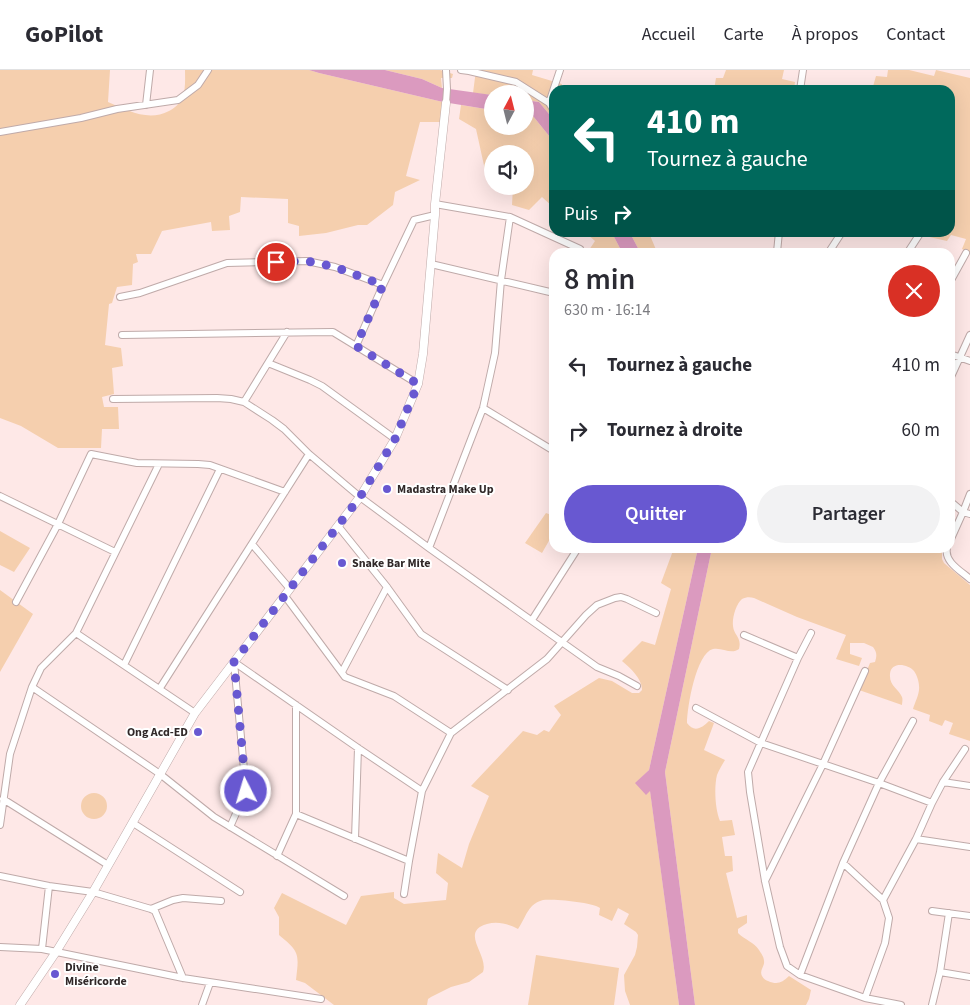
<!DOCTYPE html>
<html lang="fr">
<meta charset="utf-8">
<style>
body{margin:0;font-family:"Source Sans 3",sans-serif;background:#f2f2f3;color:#2b2b33;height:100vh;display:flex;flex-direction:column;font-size:19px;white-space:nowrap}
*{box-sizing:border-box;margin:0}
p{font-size:16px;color:#7c7c81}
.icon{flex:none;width:28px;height:28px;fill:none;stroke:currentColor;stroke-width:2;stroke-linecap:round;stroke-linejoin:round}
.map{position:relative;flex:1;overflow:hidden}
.details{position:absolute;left:549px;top:178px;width:406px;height:305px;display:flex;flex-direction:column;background:#fff;border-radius:15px;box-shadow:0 5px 20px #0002}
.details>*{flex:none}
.banner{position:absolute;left:549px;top:15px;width:406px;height:152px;border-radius:15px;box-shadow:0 5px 20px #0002;background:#00695c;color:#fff;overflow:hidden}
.needle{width:32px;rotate:7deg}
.buttons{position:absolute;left:484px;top:15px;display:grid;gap:10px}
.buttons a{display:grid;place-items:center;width:50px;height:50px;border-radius:50%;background:#fff;box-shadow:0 5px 20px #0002;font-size:25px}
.pin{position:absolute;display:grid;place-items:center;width:42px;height:42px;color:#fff;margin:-21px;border:2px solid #fff;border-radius:50%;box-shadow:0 1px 5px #0007}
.me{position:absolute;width:55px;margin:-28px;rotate:355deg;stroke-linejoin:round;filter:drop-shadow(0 0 4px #0008)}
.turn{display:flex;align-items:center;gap:18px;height:105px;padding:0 15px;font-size:22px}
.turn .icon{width:65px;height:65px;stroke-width:2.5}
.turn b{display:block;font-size:35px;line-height:42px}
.then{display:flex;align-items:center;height:48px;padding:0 15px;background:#0003;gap:10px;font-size:19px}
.round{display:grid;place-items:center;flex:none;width:52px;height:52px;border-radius:26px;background:#f2f2f3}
.summary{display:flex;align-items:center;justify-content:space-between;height:85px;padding:0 15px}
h1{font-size:30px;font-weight:600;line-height:38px}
.primary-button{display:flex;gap:10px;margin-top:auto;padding:10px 15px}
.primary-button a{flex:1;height:58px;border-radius:30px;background:#6858d1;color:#fff;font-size:20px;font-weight:600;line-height:58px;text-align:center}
.primary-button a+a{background:#f2f2f3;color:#2b2b33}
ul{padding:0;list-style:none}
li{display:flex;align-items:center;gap:15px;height:65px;padding:0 15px}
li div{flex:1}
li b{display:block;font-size:19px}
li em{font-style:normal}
header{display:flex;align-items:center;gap:30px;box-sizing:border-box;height:70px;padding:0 25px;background:#fff;border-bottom:1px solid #e1e1e2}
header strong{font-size:24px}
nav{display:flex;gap:28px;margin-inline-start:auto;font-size:18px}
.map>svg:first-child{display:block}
.green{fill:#f5cfae}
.water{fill:#db9abf}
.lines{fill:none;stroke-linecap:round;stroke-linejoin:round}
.minor-casing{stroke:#bfaaa9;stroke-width:8}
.tertiary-casing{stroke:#bfaaa9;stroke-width:9}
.minor{stroke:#fff;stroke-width:6}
.tertiary{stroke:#fff;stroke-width:8}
.route{stroke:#6858d1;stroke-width:9;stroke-dasharray:0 16.2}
.poi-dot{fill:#6858d1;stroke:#fff;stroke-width:2}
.labels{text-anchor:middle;stroke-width:4;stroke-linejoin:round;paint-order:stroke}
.poi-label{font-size:12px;font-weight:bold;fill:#302828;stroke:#fff;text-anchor:start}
</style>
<header>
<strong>GoPilot</strong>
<nav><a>Accueil</a><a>Carte</a><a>À propos</a><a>Contact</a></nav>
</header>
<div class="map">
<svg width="970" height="935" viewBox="0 0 970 935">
<rect width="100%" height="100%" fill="#fee8e7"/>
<path class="green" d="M0,0H110L108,32C127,40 148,52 169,41C174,39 180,33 182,28C186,20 185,8 185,0H309L319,3L443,32L444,52H420L406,106L420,110L395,122L393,135L367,155H358L326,163L299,166V156L288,153V129L241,127L240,142L229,146L230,160L212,161L211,152L162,161L151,184H136L138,192L133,194L132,215L117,217L112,233L109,234L105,275L121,278L123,296L112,298L114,324L102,327L104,337H118L119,359H102L101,378H58L21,356L0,348Z
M385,0H440L453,4L452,8H441L442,18L422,9Z
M476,0H533L532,5L562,14L561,20H554V50L539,32L525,30V24H492V25L473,23Z
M726,0H784L782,9L795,12L794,20H714L716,8H723Z
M888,0H909L934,6L936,0L970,8V183L962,179L966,169L951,165L947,171L925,166L928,163L950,162V20H872L876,6L887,7Z
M461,35L492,40V56H525V45L533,46L554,72V138L542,127L529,140L512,135L513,116H525V84H492V110L487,109L476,59L459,49Z
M586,163H612L622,182H589V180L595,171Z
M630,163H649L657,182H640Z
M546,443L554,446V462L542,483L525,473Z
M0,461L30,478L14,502L0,495Z
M674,478H698L649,700L636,713L650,720L679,935H630L625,921L624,905L635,885L637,877L638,865L636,862L624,854L629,844L618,838L612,851L599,845L600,838C591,832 554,829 543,830C539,831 535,833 532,836C526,842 523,852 518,859C508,854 498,851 487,854C459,862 489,885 483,902L469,912L451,917L431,927L428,929L427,935H334L305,913L296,910C299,884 300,882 279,865V847L274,838L282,823L346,855L361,826L394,822V828L404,834L446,830L448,813L436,803L438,783L462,798L469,774L489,726L471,716L523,661L537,665L544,660L549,662L561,645L554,636L599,608L612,611L632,623H639L642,620C642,608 630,598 622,591L642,571L655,575L671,519L661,513Z
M712,478H942V489L944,493L970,515V671L949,664L953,653L945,650L942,656L929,651L930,645L913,639C915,632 920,623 919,616C919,612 917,605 914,601C908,594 891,591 890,604C889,616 899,619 902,627C903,629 902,633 902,635L859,620L870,593L875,592C877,586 877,582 873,577L864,573H850V584L862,588L859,596L836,589L846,565L797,547L754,528C750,527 746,527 742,529C736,534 732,548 733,556C734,566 742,567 739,579C731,585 722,577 713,579C696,583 687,638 687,653C694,663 702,658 709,651L714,653L704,680L725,690C722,695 719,700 717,705C714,717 715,739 720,751L732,750L735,765L722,767L725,786H732L733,801L726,803L737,848L747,845V853L738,859V863C745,870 754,872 759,880C761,883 764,887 764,891C765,896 759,900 762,906C764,909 765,910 768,911C777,915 782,913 789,906L811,920L809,929L806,935H695L665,702Z
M0,520L33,544L0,602Z
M81 736a13 13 0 1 1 26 0a13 13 0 1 1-26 0Z
M536,885L619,898L614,935H528Z"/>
<path class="water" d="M309,0H385L422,9L442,18L492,25V40L443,32L319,3Z
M525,30L539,32L554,50V72L533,46L525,45Z
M612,163H630L640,182H622Z
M698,478H712L665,702L695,935H679L650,721L646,725L635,713L649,700Z"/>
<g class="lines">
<defs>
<path id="minor" d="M446,0L447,19L446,33
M461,0L469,1L516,12L549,33L554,41
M800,20L803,0
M549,33L560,0
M146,35L150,0
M0,62L81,48L117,39L178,30L198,15L208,0
M435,134L510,147L580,179
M777,182L779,162
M829,182L842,162
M908,182L921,162
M431,194L554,223
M950,212L966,183
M120,227L140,223L227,193L307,191L335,197L383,215
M122,265L333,262L418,314
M356,276L383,215L414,150L435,145
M950,284L970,291
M268,293L310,310L322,316L395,369
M950,309L970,265
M113,329L217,328L231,329L244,332L272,350L284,359L309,384L360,427L429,478L597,597L619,606L637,616
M244,332L287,262
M483,338L554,381
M0,426L115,482
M950,431L963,442L970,444
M338,456L387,517L421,564L508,620
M950,471L963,442L970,424
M252,474L290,519
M429,478L483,338L495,283L501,210L510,147
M947,478C944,492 961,501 970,509
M285,526L345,607L394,626L451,663
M16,532L58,454L91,384L137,393L198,394L210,395L285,422
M532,550L578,478
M76,563L195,643
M811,563L798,588L748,702L750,722L765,811L780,877L787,896L800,905L865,928L901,935
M744,565L798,588
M234,592L358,678L422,721
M124,595L220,399
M342,602L387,517
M32,617L160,704L214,747L344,826
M160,618L309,384
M696,638L761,673L879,713L932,733
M943,712L970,716
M3,729L108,795
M296,744L409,791
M133,753L240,822
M0,755L10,684L32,617L41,598L76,563L159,394
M230,757L246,721L234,592
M355,769L358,678
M916,769L970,777
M277,786L296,744V635
M843,793L883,830L889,848L885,873L865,928
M0,806L49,816L93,822L151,839L155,841L183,908
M765,811L823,694L865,601
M404,824L409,791L422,721L451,663L547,589L586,545L597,535L615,528L621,527L627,529L656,543
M883,830L916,769L932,733L943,712L965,679
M151,839L173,830L183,828L221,831
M932,841L970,846
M0,877L42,879L183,908L321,929
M42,879L49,816
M940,902L970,907
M800,905L843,793L879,713L913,651
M202,935L210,913
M932,935L940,902L949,843"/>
<path id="tertiary" d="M20,935L56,882L93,822L195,643L360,427L395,369L418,314L423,284L435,145V134L446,33"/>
</defs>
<use href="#minor" class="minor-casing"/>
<use href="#tertiary" class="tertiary-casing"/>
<use href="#minor" class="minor"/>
<use href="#tertiary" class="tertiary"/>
</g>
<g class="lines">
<path class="route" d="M246,721L234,592L360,427L395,369L418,314L356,276L383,215L335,197L307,191L276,192"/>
</g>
<g class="poi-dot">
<circle cx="387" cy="419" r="5"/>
<circle cx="342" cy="493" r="5"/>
<circle cx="198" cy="662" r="5"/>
<circle cx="55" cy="904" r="5"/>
</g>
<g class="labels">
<g class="poi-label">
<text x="397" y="423">Madastra Make Up</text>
<text x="352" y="497">Snake Bar Mite</text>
<text x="188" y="666" text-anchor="end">Ong Acd-ED</text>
<text x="65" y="901">Divine<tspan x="65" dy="14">Miséricorde</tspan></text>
</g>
</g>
</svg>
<div class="buttons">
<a><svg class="needle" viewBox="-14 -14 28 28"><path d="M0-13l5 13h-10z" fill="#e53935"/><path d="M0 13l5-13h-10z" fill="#7c7c81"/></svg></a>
<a><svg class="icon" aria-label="sound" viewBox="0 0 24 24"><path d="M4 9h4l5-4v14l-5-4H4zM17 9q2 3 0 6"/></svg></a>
</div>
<div class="pin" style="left:276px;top:192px;background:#d93025"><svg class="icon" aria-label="arrive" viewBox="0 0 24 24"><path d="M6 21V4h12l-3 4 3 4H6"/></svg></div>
<svg class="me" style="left:246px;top:721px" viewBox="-20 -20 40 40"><circle r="17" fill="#6858d1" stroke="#fff" stroke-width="3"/><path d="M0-11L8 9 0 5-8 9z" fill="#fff"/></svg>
<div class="banner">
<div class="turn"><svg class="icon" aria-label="left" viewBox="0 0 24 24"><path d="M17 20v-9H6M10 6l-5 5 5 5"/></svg><div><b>410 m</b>Tournez à gauche</div></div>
<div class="then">Puis<svg class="icon" aria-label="right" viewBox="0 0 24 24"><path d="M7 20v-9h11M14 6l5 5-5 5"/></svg></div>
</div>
<section class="details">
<div class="summary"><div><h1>8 min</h1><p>630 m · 16:14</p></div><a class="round" style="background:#d93025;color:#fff"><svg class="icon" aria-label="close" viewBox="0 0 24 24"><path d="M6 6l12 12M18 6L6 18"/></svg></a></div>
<ul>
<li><svg class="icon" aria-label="left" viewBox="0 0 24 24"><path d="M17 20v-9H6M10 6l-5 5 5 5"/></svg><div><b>Tournez à gauche</b></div><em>410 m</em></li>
<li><svg class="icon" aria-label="right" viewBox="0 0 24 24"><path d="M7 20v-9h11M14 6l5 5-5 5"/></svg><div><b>Tournez à droite</b></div><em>60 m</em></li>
</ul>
<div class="primary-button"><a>Quitter</a><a>Partager</a></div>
</section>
</div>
